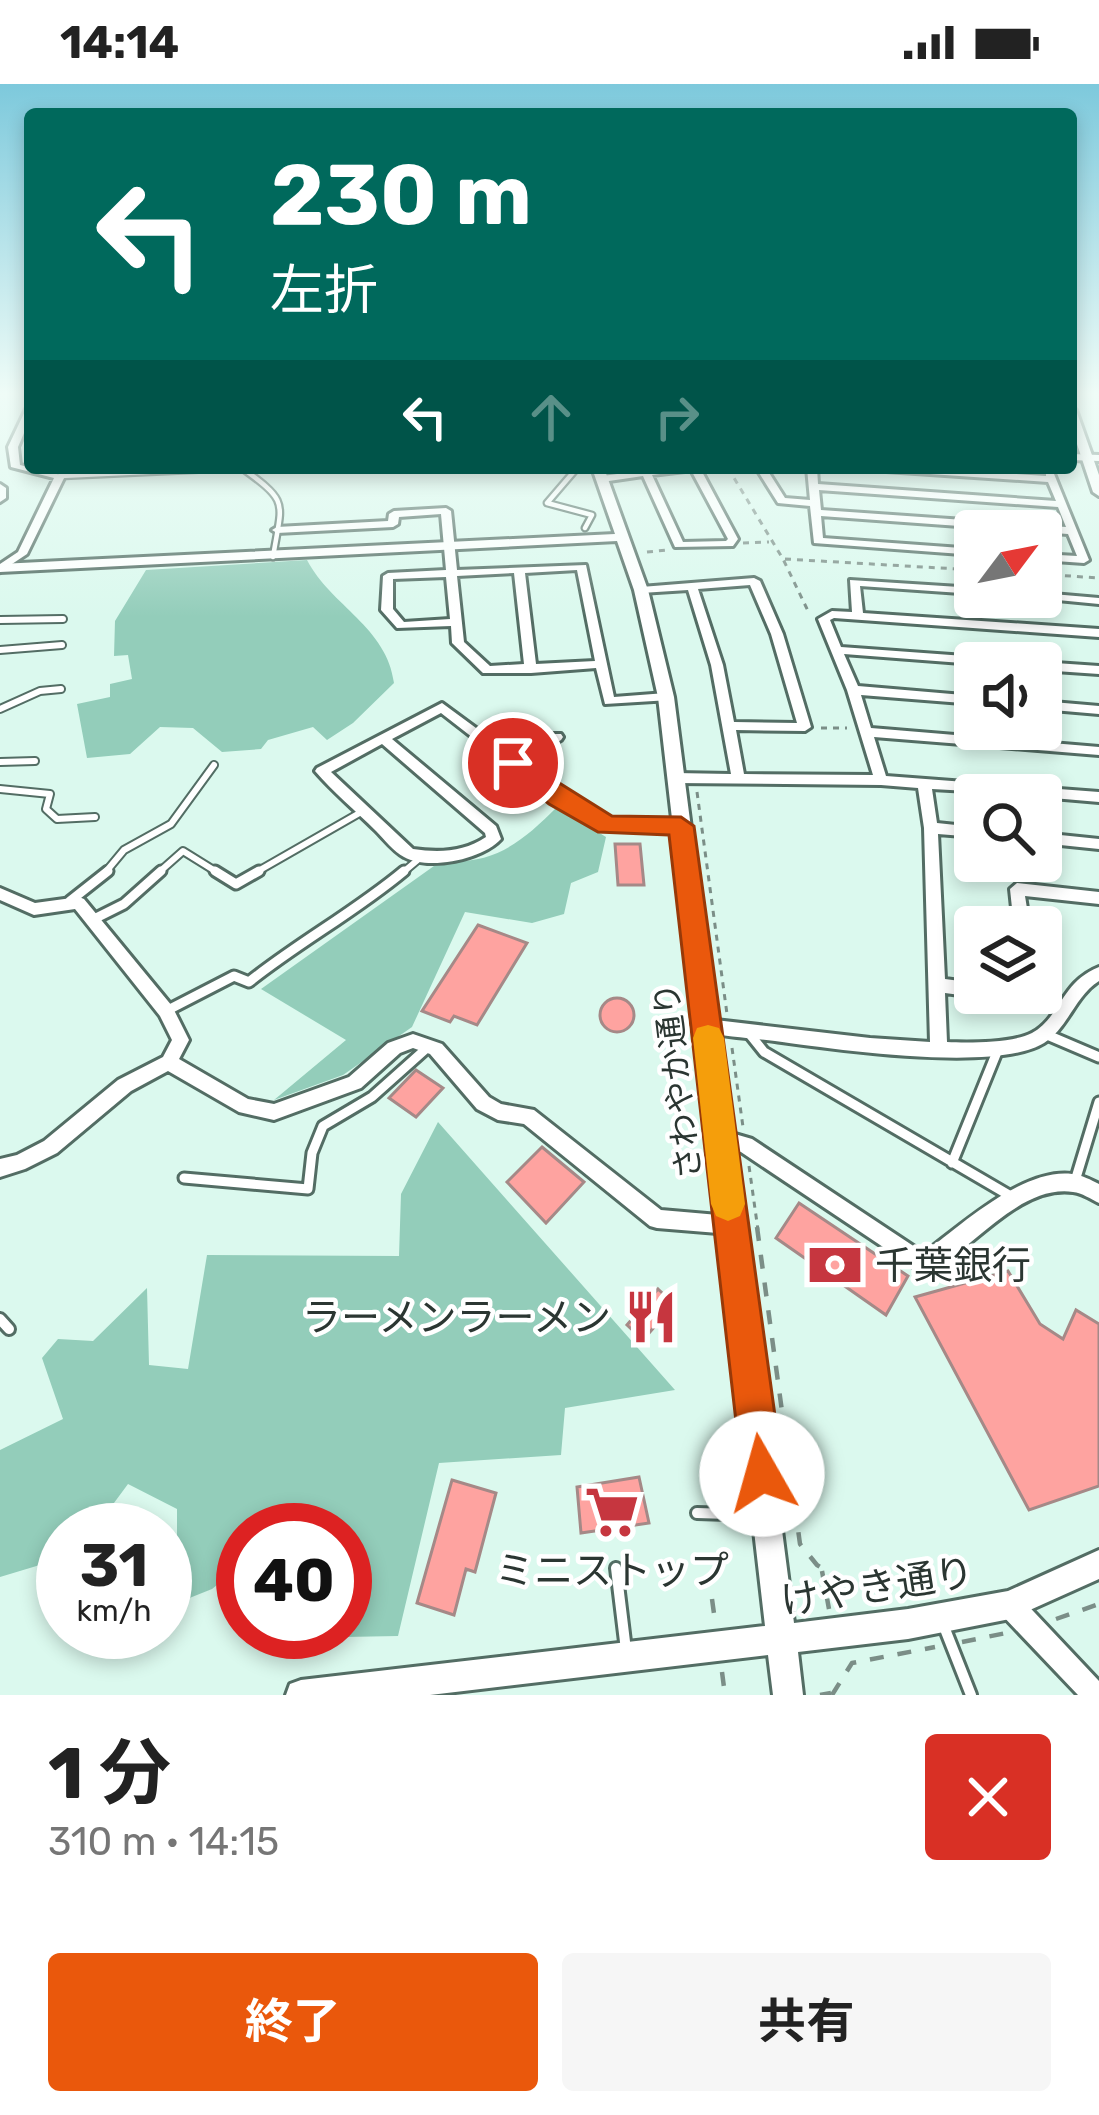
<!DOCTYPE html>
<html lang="ja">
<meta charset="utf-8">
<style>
body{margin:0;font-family:Rubik,"Noto Sans JP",sans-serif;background:#f6f6f6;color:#222;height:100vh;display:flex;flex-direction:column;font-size:45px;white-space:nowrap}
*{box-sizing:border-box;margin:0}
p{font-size:39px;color:#767676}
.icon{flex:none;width:66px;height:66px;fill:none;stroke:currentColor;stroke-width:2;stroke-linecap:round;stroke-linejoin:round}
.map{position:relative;height:1611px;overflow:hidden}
.panel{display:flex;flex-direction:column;background:#fff;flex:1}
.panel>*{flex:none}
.hud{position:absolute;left:24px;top:24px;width:1053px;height:366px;border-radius:12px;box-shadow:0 6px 18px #0003;background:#00695c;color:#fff;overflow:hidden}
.needle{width:78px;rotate:58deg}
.tools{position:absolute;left:954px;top:426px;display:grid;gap:24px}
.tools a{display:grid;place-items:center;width:108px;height:108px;border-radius:12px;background:#fff;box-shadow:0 6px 18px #0003;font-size:60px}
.speed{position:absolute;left:36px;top:1419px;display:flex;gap:24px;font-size:60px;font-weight:700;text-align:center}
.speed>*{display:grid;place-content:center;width:156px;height:156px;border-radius:50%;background:#fff;box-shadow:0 6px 18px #0003;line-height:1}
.speed small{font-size:30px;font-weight:400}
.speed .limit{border:18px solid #d22;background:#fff;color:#111}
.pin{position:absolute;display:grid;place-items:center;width:102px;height:102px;color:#fff;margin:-51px;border:6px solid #fff;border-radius:50%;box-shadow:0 3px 12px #0007}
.me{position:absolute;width:132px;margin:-66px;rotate:353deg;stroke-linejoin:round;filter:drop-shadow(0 0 9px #0008)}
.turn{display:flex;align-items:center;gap:42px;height:252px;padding:0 48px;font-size:54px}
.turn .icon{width:156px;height:156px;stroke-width:2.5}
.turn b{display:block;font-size:84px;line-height:102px}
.lanes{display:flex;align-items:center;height:114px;padding:0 48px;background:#0003;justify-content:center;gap:60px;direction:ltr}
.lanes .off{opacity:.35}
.round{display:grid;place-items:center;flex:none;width:126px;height:126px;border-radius:12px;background:#f6f6f6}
.head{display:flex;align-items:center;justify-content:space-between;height:204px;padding:0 48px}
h1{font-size:72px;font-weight:700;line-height:90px}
.primary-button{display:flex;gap:24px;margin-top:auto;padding:24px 48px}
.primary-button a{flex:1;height:138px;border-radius:12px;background:#ea580c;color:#fff;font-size:48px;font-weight:700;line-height:138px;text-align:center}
.primary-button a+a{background:#f6f6f6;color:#222}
.status{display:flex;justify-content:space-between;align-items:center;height:84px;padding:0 60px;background:#fff;direction:ltr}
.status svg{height:33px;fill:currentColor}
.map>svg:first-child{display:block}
.green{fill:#93cdba}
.building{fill:#fea3a0;stroke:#a58987;stroke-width:3}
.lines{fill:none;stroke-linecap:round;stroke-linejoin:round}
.service-far3-casing{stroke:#536d64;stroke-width:9}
.service-far2-casing{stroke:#536d64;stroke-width:10}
.service-far1-casing{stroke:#536d64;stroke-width:15}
.service-casing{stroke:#536d64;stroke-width:16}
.minor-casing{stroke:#536d64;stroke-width:6}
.tertiary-casing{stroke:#536d64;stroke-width:6}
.path-far1{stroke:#7b8e87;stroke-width:3;stroke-dasharray:6 6;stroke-linecap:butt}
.path{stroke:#7b8e87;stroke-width:4.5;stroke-dasharray:14 14;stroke-linecap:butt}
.service-far3{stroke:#fff;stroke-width:4.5}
.service-far2{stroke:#fff;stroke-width:6}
.service-far1{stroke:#fff;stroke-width:9}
.service{stroke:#fff;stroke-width:10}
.minor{fill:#fff;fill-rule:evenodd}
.tertiary{fill:#fff;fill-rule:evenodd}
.route{fill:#ea580c;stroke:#983908;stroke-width:3}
.slow{fill:#f59e0b}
.labels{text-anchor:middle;stroke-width:9;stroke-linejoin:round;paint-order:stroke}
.street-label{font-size:33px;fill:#2b3632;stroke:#fff}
.near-poi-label{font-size:39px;fill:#2b3632;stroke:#fff;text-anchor:start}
.near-street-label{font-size:39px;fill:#2b3632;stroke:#fff}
</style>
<div class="status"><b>14:14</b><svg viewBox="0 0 49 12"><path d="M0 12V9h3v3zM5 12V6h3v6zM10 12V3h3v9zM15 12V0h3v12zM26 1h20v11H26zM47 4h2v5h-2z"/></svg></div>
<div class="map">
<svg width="1099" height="1611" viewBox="0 0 1099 1611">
<rect width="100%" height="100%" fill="#dbf9ee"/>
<path class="green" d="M307,476C331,522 387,543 394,599L353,639L327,656L313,643L268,656L261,665L222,668L193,644L160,643L130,670L87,674L77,620L110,613V600L132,595L128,571L114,572L115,537L146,486Z
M557,723L606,753L598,788L571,799L564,830L532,839L465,828L412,943L343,991L274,1016L346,956L261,905L441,777C494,781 521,759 557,723Z
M438,1038L675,1306L565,1324L561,1371L439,1379L398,1552L344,1553L345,1446H298L295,1440L286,1446H243V1480L212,1505L177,1519V1425L128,1400L94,1446H63V1474L0,1493V1366L63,1335L42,1274L58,1255L93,1257L147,1204L149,1281L188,1285L207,1171L399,1172L401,1110Z"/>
<path class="building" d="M615,760H640L644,801H618Z
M478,841L527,859L477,941L454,932L450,938L422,927Z
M600 931a17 17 0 1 1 34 0a17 17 0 1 1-34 0Z
M416,986L443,1004L416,1033L389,1014Z
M542,1063L584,1098L546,1139L507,1098Z
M799,1119L908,1192L886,1231L776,1154Z
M1008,1187L1040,1240L1063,1255L1076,1226L1099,1240V1402L1029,1426L915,1213Z
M658,1205L674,1220L643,1256L627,1241Z
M639,1393L649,1439L581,1449L577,1403Z
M452,1396L496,1409L475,1488L466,1485L454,1531L417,1519Z"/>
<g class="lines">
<defs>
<path id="service-far3" d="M242,384C290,419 282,417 273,473
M577,384L547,419L592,431L585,444
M60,392L231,384"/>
<path id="service-far2" d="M0,536L63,535
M0,566L62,561
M0,625L40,607L61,605
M0,678L35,677
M0,705L50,710L46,725L57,735L95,733
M104,790L124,766L171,740L214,681
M157,790L183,767L220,790
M253,790L363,727
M401,790L420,774"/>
<path id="service-far1" d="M215,787L236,800L259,787
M70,817L108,787
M94,835L124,820L161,787
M168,926L234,892L249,898C299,858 355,828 404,787
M748,948L764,968L1014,1114
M1045,950L1099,973
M952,1079L999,963
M184,1094L308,1105L312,1069L323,1042L372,1013L428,963
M1075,1097L1099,1018"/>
<path id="service" d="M0,1235L9,1245
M697,1429L761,1431
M616,1484L626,1566
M943,1540L971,1611"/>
<path id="minor" d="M30,322V335L18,363L20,381L65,392L27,470L0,488V480L18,468L54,394L11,383L8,363L26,325Z
M1071,370L1099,371V377L1071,376Z
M663,384H690L685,387L652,391L683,458L726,457L728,455L690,384H700L738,455L733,462L675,463L643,392L602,398L597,395L602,392Z
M756,384H766L785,414L810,416L807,384H817L818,400L1056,417L1048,398L886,387L881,384H930L1046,392V385H1052L1089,476L1084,479L1041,476V470L1077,472L1068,450L821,432L823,454L975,465V471L814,459L810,422L778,419ZM819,406L1058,423L1066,443L821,426Z
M446,424L451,427L457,486L586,481L614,613L666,609L672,613L670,616L605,620L596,584L531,589H483L452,559L451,542L397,544L381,526L383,492L388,489L446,486L441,430L399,433L398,440L393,443L277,449L272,446L277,443L388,437L389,430L394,427ZM577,486L595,577L536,580L525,489ZM514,489L524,580L490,582L464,558L457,492ZM446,493L450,535L404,538L393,525V495Z
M754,494L760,497L783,550L811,643L805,647L736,646L744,690L873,691L847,606L818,535L832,527L852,528L850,496L975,504V510L860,502L863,529L1099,545V553L834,534L830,536L841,563L1006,575L1012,579L975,580L844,570L858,602L975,612V620L861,611L871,644L1099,663V671L874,653L886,692L1099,708V718L1041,713V711L932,705L937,739L975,743V753L938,750L945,895L975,899V909H982L975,913L945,909L947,958C970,959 1013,959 1032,949C1061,933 1061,898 1099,883V897C1075,912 1068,944 1044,959C996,989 833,965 775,957C751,954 725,953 701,947L699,942L701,937L707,935L870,954L930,958L924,744L918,704L881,701L675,699L668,694L675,689L731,690L711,581L688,506L641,509L635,506L641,503ZM750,501L771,550L797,639L734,638L723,581L698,505Z
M1041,509L1099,514V520L1037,514L1041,513Z
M1041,578L1099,582V590L1041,586V579H1038Z
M1041,617L1099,622V630L1041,625Z
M442,619L514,672L551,650H561L563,653L561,656L523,679L563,710L610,736L681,737L688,742L681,747L603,745L553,716L441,629L392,655L496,742L501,755C483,775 429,787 404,773C394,768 384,755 376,747C356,727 333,708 315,687L317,684ZM382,660L485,749L486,753C464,768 439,769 413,765L331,688Z
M1041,749L1099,755V765L1041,759Z
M1017,799L1099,808V820L1025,812L1030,843H1014L1010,805Z
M0,804L35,819L79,813L84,815L172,922L189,956L179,975L248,1015L274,1020L349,993L388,959L413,950L442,960L489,1013L501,1020L534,1026L661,1126L730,1132L737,1134L740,1141L737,1148L730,1150L657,1144L650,1142L524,1040L498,1036L477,1025L430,970L413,964L400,969L361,1004L274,1036L239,1028L168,987L131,1007L57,1069L25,1085L0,1093V1075L17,1071L44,1057L118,996L163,973L172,956L160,932L75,825L34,831L0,816Z
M991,909H1028L1026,914C1016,917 1003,917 993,914Z
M721,1046L752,1055L924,1169C961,1141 1023,1084 1072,1090C1082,1091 1091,1096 1099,1100V1119C1091,1115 1082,1109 1073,1108C1018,1100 969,1170 925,1191L741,1068L715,1060L712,1054L715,1048Z
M1010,1509L1019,1512L1099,1597V1611H1078L1001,1530L998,1521L1001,1512Z"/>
<path id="tertiary" d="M1071,323L1076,326L1099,391V412L1093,408L1071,342Z
M592,384H604L648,506L674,613L794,1539L908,1525L1008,1507L1099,1466V1495L1010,1535L908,1555L798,1568L803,1611H773L768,1571L430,1611H286L290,1600L301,1596L765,1542L658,613L634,506L617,457L0,488V480L615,450Z
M0,400L6,404V414L0,418Z"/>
</defs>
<use href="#service-far3" class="service-far3-casing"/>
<use href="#service-far2" class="service-far2-casing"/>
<use href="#service-far1" class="service-far1-casing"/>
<use href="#service" class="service-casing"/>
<use href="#minor" class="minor-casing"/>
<use href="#tertiary" class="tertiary-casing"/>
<path class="path-far1" d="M728,384L783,475L809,529
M743,459L769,458
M647,468L667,466
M785,475L975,486
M1041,490L1099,494
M821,644H847
M697,708L727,930
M732,964L743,1043
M749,1082L758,1146"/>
<path class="path" d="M757,1143L800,1460L817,1481L844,1497
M822,1487L829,1525
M712,1515L715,1537
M1056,1535L1099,1520
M962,1558L1006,1549
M722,1588L725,1611
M820,1611L831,1609
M832,1611L852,1579L935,1563"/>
<use href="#service-far3" class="service-far3"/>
<use href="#service-far2" class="service-far2"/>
<use href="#service-far1" class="service-far1"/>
<use href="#service" class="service"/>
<use href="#minor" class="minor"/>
<use href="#tertiary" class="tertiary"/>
</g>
<linearGradient id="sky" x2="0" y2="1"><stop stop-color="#7dc9dc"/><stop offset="0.58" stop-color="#effcf7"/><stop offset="1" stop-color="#effcf7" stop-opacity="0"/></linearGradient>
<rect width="1099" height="533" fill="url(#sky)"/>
<path class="route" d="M513,670L612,732L681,733L694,742L783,1390L777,1404L762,1410L748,1404L742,1390L669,751L598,748L549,720L505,684L501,679Z"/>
<path class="slow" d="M708,941L719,944L724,954L745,1120L740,1132L728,1137L716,1132L711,1120L693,954L697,944Z"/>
<defs>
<symbol id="bank-bare" viewBox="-9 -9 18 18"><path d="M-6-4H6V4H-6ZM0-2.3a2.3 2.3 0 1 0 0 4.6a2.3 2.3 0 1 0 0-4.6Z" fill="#c6363f" stroke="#fff" stroke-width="2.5" paint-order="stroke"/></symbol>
<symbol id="restaurant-bare" viewBox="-9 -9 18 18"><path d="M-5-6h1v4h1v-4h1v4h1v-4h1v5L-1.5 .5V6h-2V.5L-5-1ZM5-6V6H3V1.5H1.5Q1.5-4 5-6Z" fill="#c6363f" stroke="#fff" stroke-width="2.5" paint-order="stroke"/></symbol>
<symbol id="supermarket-bare" viewBox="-9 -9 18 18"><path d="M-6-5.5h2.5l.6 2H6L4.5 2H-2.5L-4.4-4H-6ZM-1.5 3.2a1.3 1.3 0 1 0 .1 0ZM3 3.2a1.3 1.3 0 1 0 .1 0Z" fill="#c6363f" stroke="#fff" stroke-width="2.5" paint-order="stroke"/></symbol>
</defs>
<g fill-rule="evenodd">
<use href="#bank-bare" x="797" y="1143" width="76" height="76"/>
<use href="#restaurant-bare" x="613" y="1195" width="76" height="76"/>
<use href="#supermarket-bare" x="574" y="1390" width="76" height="76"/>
</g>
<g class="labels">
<g class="street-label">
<text transform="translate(677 997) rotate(-97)" y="12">さわやか通り</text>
</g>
<g class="near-poi-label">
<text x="875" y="1195">千葉銀行</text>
<text x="611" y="1247" text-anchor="end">ラーメンラーメン</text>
<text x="612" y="1500" text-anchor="middle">ミニストップ</text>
</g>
<g class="near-street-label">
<text transform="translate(877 1502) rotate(-9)" y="14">けやき通り</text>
</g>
</g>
</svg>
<div class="tools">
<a><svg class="needle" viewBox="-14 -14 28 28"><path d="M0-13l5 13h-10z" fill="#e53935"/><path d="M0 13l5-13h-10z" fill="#767676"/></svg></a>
<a><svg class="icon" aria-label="sound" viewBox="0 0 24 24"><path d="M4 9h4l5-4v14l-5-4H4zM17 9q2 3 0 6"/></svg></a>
<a><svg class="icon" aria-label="search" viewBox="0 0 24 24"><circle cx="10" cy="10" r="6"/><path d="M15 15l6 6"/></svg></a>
<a><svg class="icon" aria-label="layers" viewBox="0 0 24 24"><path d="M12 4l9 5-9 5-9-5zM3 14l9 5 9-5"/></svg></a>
</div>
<div class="speed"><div>31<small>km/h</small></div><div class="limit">40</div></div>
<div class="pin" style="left:513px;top:679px;background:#d93025"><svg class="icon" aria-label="arrive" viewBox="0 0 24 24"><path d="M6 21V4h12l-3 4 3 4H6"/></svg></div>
<svg class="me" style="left:762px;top:1390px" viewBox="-20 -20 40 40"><circle r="19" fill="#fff"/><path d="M0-13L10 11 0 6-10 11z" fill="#ea580c"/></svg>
<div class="hud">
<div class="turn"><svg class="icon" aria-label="left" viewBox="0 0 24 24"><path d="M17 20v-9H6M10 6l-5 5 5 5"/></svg><div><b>230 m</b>左折</div></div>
<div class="lanes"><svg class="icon" aria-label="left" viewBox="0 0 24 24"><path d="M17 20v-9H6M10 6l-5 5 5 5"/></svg><svg class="icon off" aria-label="ahead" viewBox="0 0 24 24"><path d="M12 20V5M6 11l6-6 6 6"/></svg><svg class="icon off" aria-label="right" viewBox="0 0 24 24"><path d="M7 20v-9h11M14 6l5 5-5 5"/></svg></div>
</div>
</div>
<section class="panel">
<div class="head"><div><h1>1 分</h1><p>310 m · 14:15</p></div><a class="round" style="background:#d93025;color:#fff"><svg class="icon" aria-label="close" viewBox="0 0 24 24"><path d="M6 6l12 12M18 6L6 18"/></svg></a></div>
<div class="primary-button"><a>終了</a><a>共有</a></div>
</section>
